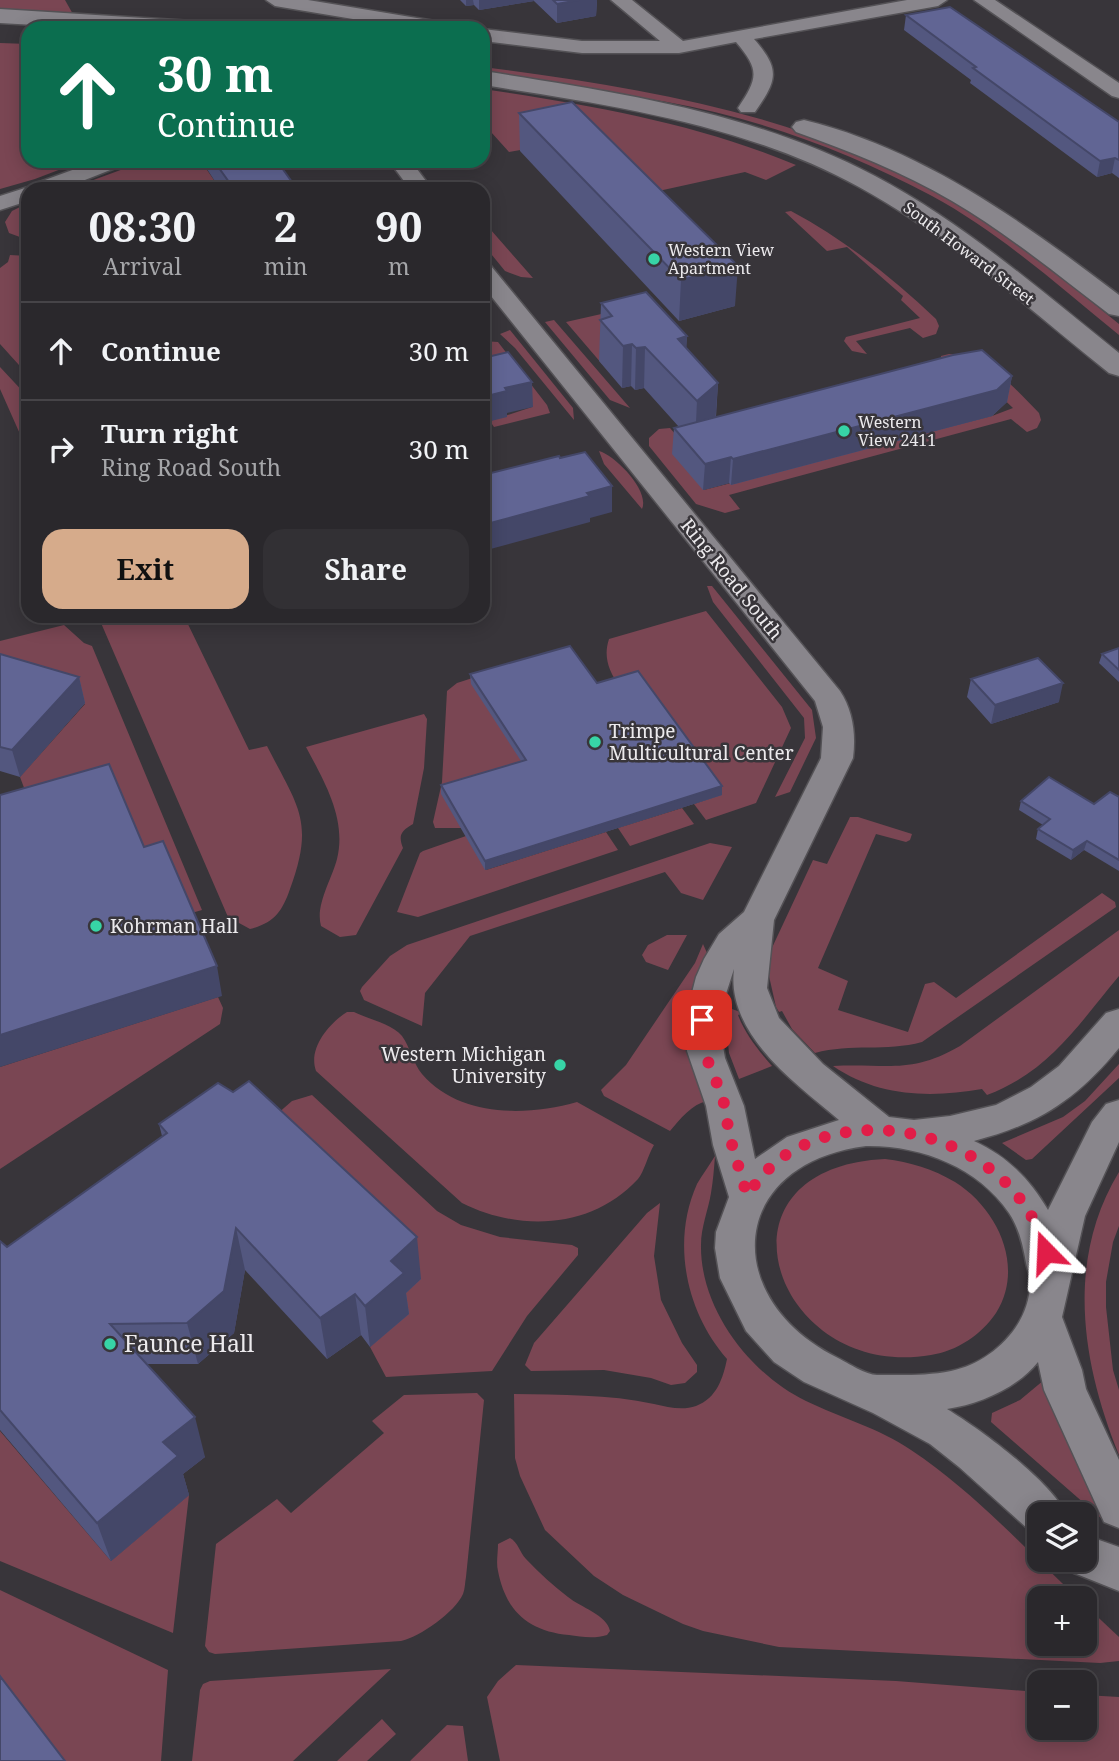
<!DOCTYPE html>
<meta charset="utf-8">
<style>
body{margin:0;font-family:"Noto Serif",serif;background:#323034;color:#f1f3f6;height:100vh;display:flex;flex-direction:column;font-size:26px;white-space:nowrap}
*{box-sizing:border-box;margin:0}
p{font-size:23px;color:#a5a6a9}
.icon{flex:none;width:38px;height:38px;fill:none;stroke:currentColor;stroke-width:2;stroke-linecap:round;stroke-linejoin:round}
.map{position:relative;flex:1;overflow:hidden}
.panel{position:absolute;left:21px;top:182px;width:469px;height:441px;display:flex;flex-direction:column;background:#2a282c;border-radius:21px;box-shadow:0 4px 18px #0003,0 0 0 2px #464448}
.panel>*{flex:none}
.top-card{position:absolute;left:21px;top:21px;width:469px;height:147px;border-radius:21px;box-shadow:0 4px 18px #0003,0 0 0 2px #464448;background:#0b6e4f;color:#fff;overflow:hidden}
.buttons{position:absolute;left:1027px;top:1502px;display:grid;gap:14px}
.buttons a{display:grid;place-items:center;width:70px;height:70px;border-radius:14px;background:#2a282c;box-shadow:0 4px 18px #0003,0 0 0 2px #464448;font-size:35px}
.pin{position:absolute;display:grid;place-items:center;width:60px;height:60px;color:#fff;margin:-30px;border-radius:14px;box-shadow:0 4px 10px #0006}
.me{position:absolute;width:77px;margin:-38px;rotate:339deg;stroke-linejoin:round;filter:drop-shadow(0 0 5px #0008)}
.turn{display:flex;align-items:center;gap:24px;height:147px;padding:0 21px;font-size:32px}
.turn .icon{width:91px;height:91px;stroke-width:2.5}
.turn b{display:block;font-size:49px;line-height:60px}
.eta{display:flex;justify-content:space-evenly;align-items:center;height:119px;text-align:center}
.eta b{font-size:42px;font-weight:700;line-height:49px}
.cta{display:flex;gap:14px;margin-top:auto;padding:14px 21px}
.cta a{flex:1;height:80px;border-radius:21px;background:#d6ab8b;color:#111;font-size:28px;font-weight:700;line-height:80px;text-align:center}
.cta a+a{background:#323034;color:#f1f3f6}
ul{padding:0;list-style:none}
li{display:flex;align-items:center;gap:21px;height:98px;padding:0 21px;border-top:2px solid #464448}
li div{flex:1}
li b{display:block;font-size:26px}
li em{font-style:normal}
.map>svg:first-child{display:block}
.green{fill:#7a4653}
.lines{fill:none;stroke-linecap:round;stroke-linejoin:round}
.minor-casing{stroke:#545256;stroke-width:3}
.tertiary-casing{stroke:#545256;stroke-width:3}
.minor{fill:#89868c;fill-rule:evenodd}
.tertiary{fill:#89868c;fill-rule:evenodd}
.wall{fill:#53577f}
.shaded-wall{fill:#444768}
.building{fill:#616594;stroke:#444768;stroke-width:2}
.route{stroke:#e11d48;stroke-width:12;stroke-dasharray:0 21.6}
.poi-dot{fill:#37d4a6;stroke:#38353a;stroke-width:2.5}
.labels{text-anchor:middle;stroke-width:5;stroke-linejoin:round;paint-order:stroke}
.far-poi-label{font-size:16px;fill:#eceaed;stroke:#38353a;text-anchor:start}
.far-street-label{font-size:16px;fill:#eceaed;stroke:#38353a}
.street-label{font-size:19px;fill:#eceaed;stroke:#38353a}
.poi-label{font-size:19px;fill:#eceaed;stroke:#38353a;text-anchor:start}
.near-poi-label{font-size:23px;fill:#eceaed;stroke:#38353a;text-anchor:start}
</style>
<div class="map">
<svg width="1119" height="1761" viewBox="0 0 1119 1761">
<rect width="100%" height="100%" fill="#38353a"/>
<path class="green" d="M0,0H65L74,16L0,13Z
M0,43L28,44V161H82L35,179L0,189Z
M483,67C640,87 800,114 940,192C1005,229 1062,278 1119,324V335C1059,286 1000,233 932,196C850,152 758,118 667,102C606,91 544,83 483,73Z
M483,89C590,105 695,123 796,165L766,180L745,172L654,192L572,141L509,152L491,132L483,134Z
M145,161H213L203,164L220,189H69Z
M28,203V240L9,233L5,222L12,211Z
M791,211C845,240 892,277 936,319L939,326L936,334L923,338L910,328L856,341L867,354L852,351L844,341L846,337L920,318L901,300L903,296L847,247L827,251L785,212Z
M483,221L533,278L521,277L505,271L483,244Z
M10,255L28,256V375L0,344V268L8,262Z
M641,305L610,363L602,364L566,322Z
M554,320L630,408L610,400L545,322Z
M510,330L573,408L574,420L515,348L500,334Z
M483,341L498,342L547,405L550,413L494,427L490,421L532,407L483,383Z
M949,354C986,355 1015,388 1039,413L1041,420L1037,428L1027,432L1011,419L729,495L740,509L725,513L696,504L649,446V438L659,429L670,428L682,442L704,490L992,416L1013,408L978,375L941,360V356Z
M0,367L28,397V452L0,389Z
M599,451C616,456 650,491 642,509L604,464Z
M707,586H712L812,710L816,738L790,792L775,797L805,738L804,718L713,602Z
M706,611L782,707L791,728L756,803L706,820L694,804L721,795L619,686C609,671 603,657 609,639Z
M98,616H184L249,750L267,746C298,807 315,821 290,889C282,912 274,923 250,929L228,917Z
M64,625L84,643L92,646L202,910L188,914L35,817L20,777L85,704L0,679V641Z
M491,672L526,769L462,828H435L433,822L442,782L447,691L457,683Z
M424,714L427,719L424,768L413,824C401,831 398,835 403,848L356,935L340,937L321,926C315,905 332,879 337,859C347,819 324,781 306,747Z
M682,808L694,824L630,846L618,828Z
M850,817H858L912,834L910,840L906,842L876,834L818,968L848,981L838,1010L908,1032L925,984L934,982L956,998L1102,893L1115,902L1116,907L922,1042C886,1052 851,1043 815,1053L792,1029L782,1011L779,1012L776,1007L769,976L770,952L813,860L827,864Z
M606,832L618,850L418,917L397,912L420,853L423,851L466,836L486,870Z
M710,843L732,847L703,900L681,893L665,872L470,936L425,993L422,1026L364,1000L360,991L362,987L390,956L407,945Z
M1119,930V976C1077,1026 1050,1071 987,1095L982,1089C931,1098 878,1097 833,1066C887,1063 910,1075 960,1046Z
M667,935H687L668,970L646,962L642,955L648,945Z
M703,944L707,953L690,995L687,1031L707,1101C692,1104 680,1119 670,1131L604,1096L601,1090L626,1065L695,963Z
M218,997L223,1008L220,1024L0,1169V1067Z
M732,1009L743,1013L738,1015C745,1034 759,1051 772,1066L739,1079L729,1053L725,1014Z
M347,1012H354C368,1019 392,1024 402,1036C410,1047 413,1063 422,1074C460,1118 527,1116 577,1102L654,1145C648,1155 644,1172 638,1179C592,1229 520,1232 462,1203L316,1071C308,1049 328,1024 347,1012Z
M1119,1064V1078L1032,1159L1026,1160L1002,1143L1063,1117L1085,1101Z
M312,1095L437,1211L461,1225L500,1237L572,1245L578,1248V1255L527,1316L492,1371L386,1377L370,1347L408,1314L261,1128L292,1101Z
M715,1156C714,1169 713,1181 711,1193C708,1211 701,1227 701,1245C700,1309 750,1374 806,1401C841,1418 879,1428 911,1450C974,1492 1023,1547 1078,1598H1040V1643H1085V1605L1119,1637V1661L1100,1663L779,1647L703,1631L683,1624L623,1595L594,1576L545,1530L520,1476L515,1458L514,1394C561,1395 608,1394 654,1404C668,1407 682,1411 696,1406C717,1398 723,1378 727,1359C686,1312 671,1242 697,1184C702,1175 709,1166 715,1156Z
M885,1159C910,1162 933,1169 955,1182C998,1209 1025,1267 996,1313C981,1335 957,1351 931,1355C775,1382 701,1168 885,1159Z
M1119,1172V1226L1113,1242L1106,1282V1307L1113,1370L1119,1390V1455C1082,1364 1065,1261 1119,1172Z
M660,1203L654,1256L661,1300L682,1343L697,1365V1372L685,1383L671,1385L651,1378L604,1370L531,1371L525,1365L534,1343L647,1213Z
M1050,1375L1103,1517L1101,1518L991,1422L992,1413L1020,1400Z
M477,1393L484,1400L466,1577C465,1582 465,1589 463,1594C455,1612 420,1637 401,1641L215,1654L209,1652L205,1646L216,1544L277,1499L291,1513L384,1433L372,1421L404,1395Z
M0,1431L111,1561L189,1495L173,1633L0,1561Z
M510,1538C518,1542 520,1553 526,1559C539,1573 554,1586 568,1597C580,1607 607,1615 610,1631L607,1635C595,1639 581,1637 569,1635C529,1631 506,1612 498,1571C496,1563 498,1553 498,1544Z
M0,1590L168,1670L161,1761H57L0,1687Z
M516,1665L896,1681L1039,1692L1040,1727H1085V1695L1119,1697V1761H500L487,1697L498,1681Z
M391,1669L293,1761H192L200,1690L203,1684L210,1681Z
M382,1719L396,1734L367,1761H337Z
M447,1725L463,1726L468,1761H410Z"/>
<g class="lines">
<defs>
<path id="minor" d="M266,0H308L441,22L450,28H407L275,6Z
M611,0H632L683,41L907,0H947L938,6L754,39C781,70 777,80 755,112H741L738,108C758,78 760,70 736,42L679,53H582L483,41V29L582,41H660Z
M974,0H995L1119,83V98L1112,96Z
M97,161H127L123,165L62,189H28V201L0,210V196L28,187L32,188L34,184Z
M389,161H411L432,189H410Z
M483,264L491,266L840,691C853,711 856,734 853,758L774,920L767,988L779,1018L823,1064L889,1117L914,1120L950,1116L996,1105L1031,1087L1059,1066L1106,1013L1119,1009V1048C1076,1100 1039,1124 974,1141C1007,1156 1030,1179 1048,1210L1092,1122L1106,1104L1119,1100V1142L1085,1216L1062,1317L1082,1370L1086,1389L1119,1460V1528L1104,1522L1044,1390L1038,1362C1017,1388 980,1404 947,1409C980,1429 1051,1481 1066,1514H1040V1533L1028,1529L959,1467L930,1444L873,1413L804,1382L774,1362L746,1331L720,1278L715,1248L716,1232L729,1197L713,1145L706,1106L687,1051L686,1016L696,977L704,959L719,934L744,912L821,758L823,727L815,701L483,286ZM734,969C726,1034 795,1083 839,1120L787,1137L755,1159L744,1106L725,1058L721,1034L725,997ZM866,1146C920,1145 978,1167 1009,1213C1019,1228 1023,1245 1026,1263C1027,1269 1031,1277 1030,1283C1030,1326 991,1363 951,1371C927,1376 901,1375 877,1375C866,1375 848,1363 838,1358C720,1300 726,1164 866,1146Z
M1085,1535L1119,1547V1591L1069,1571L1064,1559H1085Z"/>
<path id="tertiary" d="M0,9L192,21L200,23L203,28H87L0,23Z
M483,71C616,92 754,112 875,176C964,223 1041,291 1119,353V376L1109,373C1028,308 950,237 859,187C744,124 611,105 483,85Z
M804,120C923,149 1023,222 1119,295V316L1109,314C1058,275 1008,234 952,201C903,172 849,151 796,132L792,127L796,122Z"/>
</defs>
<use href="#minor" class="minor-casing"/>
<use href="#tertiary" class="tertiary-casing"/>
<use href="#minor" class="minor"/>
<use href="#tertiary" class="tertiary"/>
</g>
<path class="wall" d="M460,0H597L596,16L557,23L534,1L479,10L474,5L466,6Z
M906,15L1119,122V178L1112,173L1097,177L970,83L971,80L904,30Z
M519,113L735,306L679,321L520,151Z
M202,161H277L297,189H220L203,163Z
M601,303L687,336L686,348L718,383L716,417L1012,376L1007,402L992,416L731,485L729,483L703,490L672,454L674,428L679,427L644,388L635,390L631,386L622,388L599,361Z
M1119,648V682L1099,663L1102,654Z
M0,654L79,677L85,703L20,777L0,771Z
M470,674L597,683L722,786V795L485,870L441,794V785L521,761L471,684Z
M971,679L1059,702L991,724L967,697Z
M1119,797V871L1084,850L1071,860L1036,839L1038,829L1043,825L1019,810L1021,801L1094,804Z
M159,1124L421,1279L406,1293L409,1314L370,1347L361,1335L327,1359L245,1270L234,1333L198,1364H146L205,1457L183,1474L189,1495L111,1561L0,1430V1241L7,1247L162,1136Z"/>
<path class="shaded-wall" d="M466,0H473L474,5L466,6Z
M479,0H534V1L479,10Z
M579,0H597L596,16L557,23V4Z
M1115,158L1112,173L1097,177L1100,161Z
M738,266L735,306L679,321L681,280Z
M687,336L685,377L676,380L678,339Z
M632,344L631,386L622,388L623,346Z
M645,347L644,388L635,390L636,348Z
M1012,376L1007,402L992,416L731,485L733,459Z
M532,382L533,407L507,413V417L483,423V397L505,388Z
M718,383L715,425L695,444L697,401Z
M731,457L729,483L703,490L705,464Z
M612,486V512L590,518V522L483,551V525L587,493Z
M79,677L85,703L20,777L12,750Z
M1063,683L1059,702L991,724L995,705Z
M722,786V795L485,870V861Z
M1087,841L1084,850L1071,860L1073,850Z
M217,966L222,996L0,1067V1035Z
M236,1228L245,1270L234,1333L198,1364L187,1323Z
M417,1237L421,1279L406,1293L409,1314L370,1347L365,1306L391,1261Z
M355,1294L361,1335L327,1359L320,1318Z
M195,1417L205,1457L183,1474L189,1495L111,1561L97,1523L163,1442Z"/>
<path class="building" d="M553,0H579L557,4Z
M950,7L1119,122V160L1115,158L1100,161L973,68L976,67L906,15Z
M572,102L738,266L681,280L519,113Z
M214,161H277L297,189H234Z
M646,292L687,336L678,339L718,383L697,401L645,347L636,348L632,344L623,346L600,320L612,316L601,303Z
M982,350L1012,376L997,390L733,459L731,457L705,464L674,428L953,355Z
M508,352L532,382L505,388L507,391L483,397V358Z
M585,452L612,486L587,493L590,496L483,525V475L559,456L560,458Z
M570,646L597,683L638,671L722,786L485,861L441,785L526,760L470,674Z
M1119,648V670L1102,654Z
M0,654L79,677L12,750L0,747Z
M1038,658L1063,683L995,705L971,679Z
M109,764L144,847L163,841L217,966L0,1035V795Z
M1049,777L1094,804L1110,792L1119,797V860L1087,841L1073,850L1038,829L1050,819L1021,801Z
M249,1081L417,1237L391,1261L404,1273L365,1306L355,1294L320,1318L236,1228L224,1291L187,1323L110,1324L195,1417L163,1442L178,1456L97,1523L0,1410V1241L7,1247L167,1133L159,1124L218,1083L233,1092Z
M0,1676L65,1761H0Z"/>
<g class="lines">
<path class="route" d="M702,1020L705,1054L723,1098L730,1138L747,1195C758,1181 769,1166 784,1156C875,1096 1019,1145 1046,1252"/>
</g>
<g class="poi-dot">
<circle cx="654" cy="259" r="7"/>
<circle cx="844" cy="431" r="7"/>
<circle cx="595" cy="742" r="7"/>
<circle cx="96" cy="926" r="7"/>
<circle cx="560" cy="1065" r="7"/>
<circle cx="110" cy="1344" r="7"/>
</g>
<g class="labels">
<g class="far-poi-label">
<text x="668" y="256">Western View<tspan x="668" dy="18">Apartment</tspan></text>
<text x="858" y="428">Western<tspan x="858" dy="18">View 2411</tspan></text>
</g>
<g class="far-street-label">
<text transform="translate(969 253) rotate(37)" y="6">South Howard Street</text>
</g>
<g class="street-label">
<text transform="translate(732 579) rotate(51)" y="7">Ring Road South</text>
</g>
<g class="poi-label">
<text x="609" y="738">Trimpe<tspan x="609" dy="22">Multicultural Center</tspan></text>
<text x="110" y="933">Kohrman Hall</text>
<text x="546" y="1061" text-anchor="end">Western Michigan<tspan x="546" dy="22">University</tspan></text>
</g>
<g class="near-poi-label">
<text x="124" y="1352">Faunce Hall</text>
</g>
</g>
</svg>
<div class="buttons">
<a><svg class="icon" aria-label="layers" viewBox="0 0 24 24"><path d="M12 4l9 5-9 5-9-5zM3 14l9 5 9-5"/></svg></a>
<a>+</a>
<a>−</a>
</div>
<div class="pin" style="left:702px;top:1020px;background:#d93025"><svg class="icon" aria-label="arrive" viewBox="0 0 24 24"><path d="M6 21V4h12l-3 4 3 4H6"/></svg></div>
<svg class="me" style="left:1046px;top:1252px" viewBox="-20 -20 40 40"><path d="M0-17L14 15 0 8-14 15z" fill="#e11d48" stroke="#fff" stroke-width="4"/></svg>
<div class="top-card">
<div class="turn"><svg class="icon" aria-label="ahead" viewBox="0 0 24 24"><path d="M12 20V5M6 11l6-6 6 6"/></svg><div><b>30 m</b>Continue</div></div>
</div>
<section class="panel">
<div class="eta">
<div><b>08:30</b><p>Arrival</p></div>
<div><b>2</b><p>min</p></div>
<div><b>90</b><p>m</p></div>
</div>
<ul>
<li><svg class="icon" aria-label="ahead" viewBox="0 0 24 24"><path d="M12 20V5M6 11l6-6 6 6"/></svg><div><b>Continue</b></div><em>30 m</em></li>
<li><svg class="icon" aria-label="right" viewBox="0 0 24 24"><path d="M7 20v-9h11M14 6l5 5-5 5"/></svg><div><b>Turn right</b><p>Ring Road South</p></div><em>30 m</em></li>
</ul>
<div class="cta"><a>Exit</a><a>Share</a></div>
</section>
</div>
